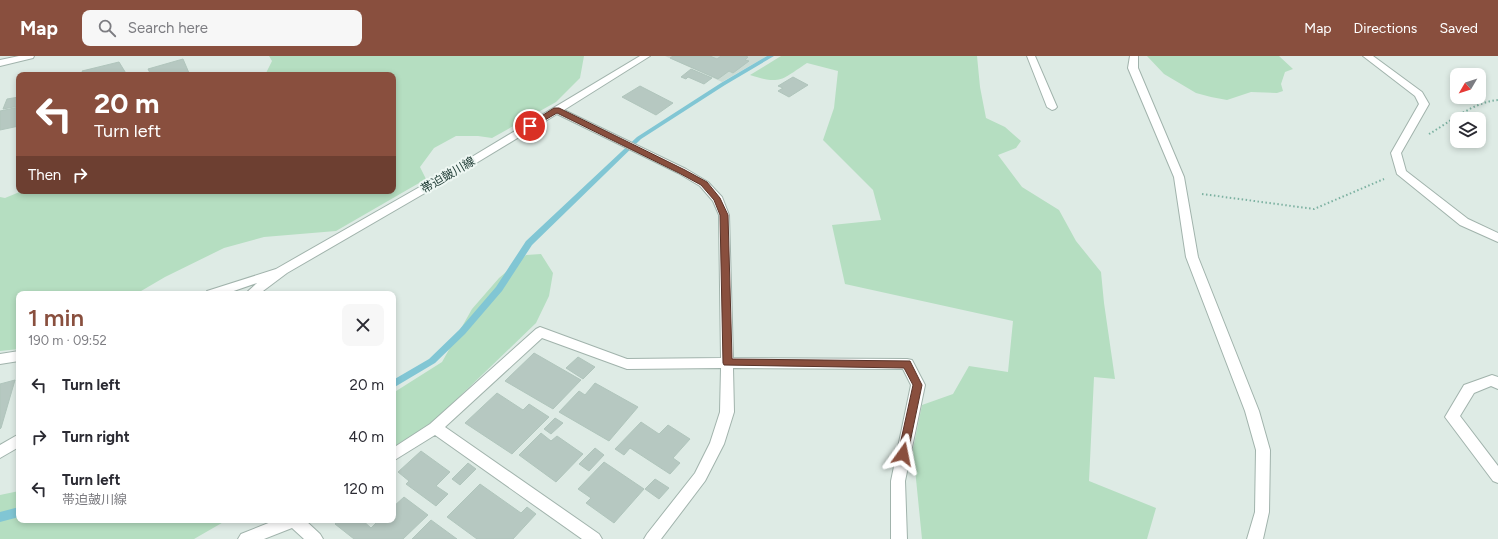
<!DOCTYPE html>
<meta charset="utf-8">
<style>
body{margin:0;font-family:Figtree,"Noto Sans JP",sans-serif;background:#f7f7f7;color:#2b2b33;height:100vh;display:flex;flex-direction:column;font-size:15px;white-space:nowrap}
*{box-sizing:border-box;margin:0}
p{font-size:13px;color:#7c7c81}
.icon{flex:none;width:22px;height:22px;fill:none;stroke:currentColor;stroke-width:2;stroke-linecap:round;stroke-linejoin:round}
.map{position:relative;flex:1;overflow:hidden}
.sheet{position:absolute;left:16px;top:235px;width:380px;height:232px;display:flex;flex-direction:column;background:#fff;border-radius:8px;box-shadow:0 2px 6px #0003}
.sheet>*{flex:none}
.top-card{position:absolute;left:16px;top:16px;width:380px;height:122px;border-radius:8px;box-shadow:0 2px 6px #0003;background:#894f3e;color:#fff;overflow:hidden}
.needle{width:26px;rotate:231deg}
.tools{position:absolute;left:1450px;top:12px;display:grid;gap:8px}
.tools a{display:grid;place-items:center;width:36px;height:36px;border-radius:8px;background:#fff;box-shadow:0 2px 6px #0003;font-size:20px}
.pin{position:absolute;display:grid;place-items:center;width:34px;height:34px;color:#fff;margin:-17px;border:2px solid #fff;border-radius:50%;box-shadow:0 1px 4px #0007}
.me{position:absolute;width:44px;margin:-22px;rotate:12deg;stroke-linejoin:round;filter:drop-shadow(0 0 3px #0008)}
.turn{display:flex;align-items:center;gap:14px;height:84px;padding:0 12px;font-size:18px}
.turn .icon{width:52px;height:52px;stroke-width:2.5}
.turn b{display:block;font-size:28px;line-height:34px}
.then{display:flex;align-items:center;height:38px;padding:0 12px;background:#0003;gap:8px;font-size:15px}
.round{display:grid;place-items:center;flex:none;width:42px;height:42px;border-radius:8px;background:#f7f7f7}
.headline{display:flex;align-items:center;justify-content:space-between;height:68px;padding:0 12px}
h1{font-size:24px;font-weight:600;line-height:30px;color:#894f3e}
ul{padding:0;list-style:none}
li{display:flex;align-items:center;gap:12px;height:52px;padding:0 12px}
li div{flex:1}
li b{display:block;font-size:15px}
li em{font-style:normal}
header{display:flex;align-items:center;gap:24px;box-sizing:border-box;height:56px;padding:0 20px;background:#894f3e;color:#fff}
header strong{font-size:19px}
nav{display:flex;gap:22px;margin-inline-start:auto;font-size:14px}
.search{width:280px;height:36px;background:#f7f7f7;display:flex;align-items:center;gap:10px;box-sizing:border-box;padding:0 14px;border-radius:8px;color:#7c7c81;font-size:15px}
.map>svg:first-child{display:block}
.built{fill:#ccdbd4}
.green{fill:#b5dec1}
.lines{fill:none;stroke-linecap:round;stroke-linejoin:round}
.stream{fill:#81c6d4;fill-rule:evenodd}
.building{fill:#b6c8c1;stroke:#b0c5bc}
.minor-casing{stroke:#a1b3ac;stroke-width:2}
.path{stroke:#7cb1a1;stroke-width:2;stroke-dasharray:1.5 2.5;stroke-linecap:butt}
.minor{fill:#fff;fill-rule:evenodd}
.route{fill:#894f3e;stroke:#593328}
.labels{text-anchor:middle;stroke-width:4;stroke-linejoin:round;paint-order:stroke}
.street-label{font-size:12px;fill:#1e3b34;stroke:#eef7f3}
</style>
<header>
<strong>Map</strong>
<div class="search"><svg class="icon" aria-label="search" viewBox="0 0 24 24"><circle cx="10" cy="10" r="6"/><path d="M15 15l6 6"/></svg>Search here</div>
<nav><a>Map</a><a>Directions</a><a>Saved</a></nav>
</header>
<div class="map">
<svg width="1498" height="483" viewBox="0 0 1498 483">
<rect width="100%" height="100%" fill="#deebe5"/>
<path class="built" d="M665,0H767L722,26Z"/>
<path class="green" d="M269,0H584L580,22L556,46L492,82L478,80H456L434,92L420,111L426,123L336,175L264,181L224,192L165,221L136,238H19V293L0,295V141L5,142L22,135H393V19H265L272,5Z
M781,0H977L980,31L986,62L1005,71L1021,85L1016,92L998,99L1022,131L1059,154L1076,185L1101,216L1104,247L1115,323L1094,321L1089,425L1156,452L1147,483H922L913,393L922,349L953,338L969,310L1008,316L1013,265L845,228L832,169L881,164L873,134L823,84L834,52L838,15L807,7C781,24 781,29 750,19Z
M1147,0H1279L1293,13L1285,16L1281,28L1283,35L1277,37L1251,36L1227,44L1211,41L1196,37L1164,18Z
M541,198L553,217L549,240L536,267L431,368L393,391V337L442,306L472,253L499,222L526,199Z
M19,435V464H227L194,483H0V439Z"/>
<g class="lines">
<path class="stream" d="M767,0H774L725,29L641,83L532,189L502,235L465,278L435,307L393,332V324L429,303L459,274L496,231L526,185L637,81L721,27Z
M19,451V461L0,466V456Z"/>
</g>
<path class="building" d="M673,0H710L717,3L721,0H745L748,1L745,4L749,5L733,17L729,15L718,23L670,2Z
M183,3L189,17L181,19H151L148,13Z
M119,6L127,19H84L82,15Z
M691,13L712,22L704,28L688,21L686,23L681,21Z
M793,21L808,29L789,41L778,35L783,32L778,30Z
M640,30L673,47L656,59L622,41Z
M19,41V50L3,53L7,43Z
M19,51V70L0,74V55Z
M534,297L581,324L553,353L505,325Z
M578,301L595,311L583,323L566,312Z
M15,324L1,372L0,373V328Z
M595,327L638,351L609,385L559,356L579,335L585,339Z
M497,337L523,354L529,348L549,361L512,398L465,367Z
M555,362L563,367L551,378L544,373Z
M641,366L659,378L668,369L690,383L673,402L680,407L670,418L630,392L624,399L615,393Z
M541,377L551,385L557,380L583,398L556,426L519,399Z
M595,392L604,399L589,415L579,408Z
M421,395L450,416L436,430L448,438L436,450L406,428L409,425L398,416Z
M604,406L644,433L614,467L586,447L591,442L578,433Z
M468,407L476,413L460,429L452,423Z
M655,423L669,432L659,443L645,433Z
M480,428L521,457L527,451L536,458L513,483H477L447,461Z
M404,441L428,459L403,483H354L335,468L339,464H362L371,472L379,464H393V451Z
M431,464L457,483H412Z"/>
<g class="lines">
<defs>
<path id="minor" d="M19,0H34L33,2L0,10V4Z
M640,0H650L564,54L686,113L708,126L722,141L729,159L733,302L907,303L912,304L925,329L905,425L907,483H891V425L911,329L903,313L733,312L734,356L724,388L705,425L661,483H644L647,478L695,417L710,387L720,356L721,312L627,313L542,282L445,371L599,478L602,483H582L435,379L393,405V392L430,368L536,273L540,271L627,303L721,302L719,159L713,145L700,130L678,117L557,58L468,112L287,217L259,238H245L257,227L225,238H205L207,235L276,213L460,108Z
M1027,0H1035L1057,51L1055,53L1052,54L1047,51Z
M1130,0H1138V12L1184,121L1198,201L1259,355L1270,394L1269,456L1263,483H1247L1255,456L1256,394L1245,355L1186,201L1174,121L1128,12Z
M1363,0H1373L1422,36L1429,48L1401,97L1406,115L1468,163L1498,177V186L1460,169L1397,118L1391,97L1419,48L1415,40Z
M19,295V305L0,308V298Z
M1492,319L1498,321V333L1491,330L1474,337L1460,360L1498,410V427L1493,425L1445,361L1464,329Z
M19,378V391L0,402V389Z
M276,464H305L320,478L323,483H304L292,472L264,483H238L241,478Z"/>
</defs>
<use href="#minor" class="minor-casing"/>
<path class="path" d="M1429,78C1450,66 1473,46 1498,44
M1202,138L1314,153L1384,123"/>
<use href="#minor" class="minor"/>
</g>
<path class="route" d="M554,52H559L685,114L707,126L720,142L728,159L732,303L910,305L922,329L907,401L903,402L900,401L898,398L913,329L904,312L724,309L723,307L720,159L714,144L701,129L679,117L557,57L533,71L530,72L526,70Z"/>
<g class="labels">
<g class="street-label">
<text transform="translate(448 119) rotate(-30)" y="4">帯迫皷川線</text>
</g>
</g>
</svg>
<div class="tools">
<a><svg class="needle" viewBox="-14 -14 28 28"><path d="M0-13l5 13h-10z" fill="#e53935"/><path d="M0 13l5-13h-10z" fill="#7c7c81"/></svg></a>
<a><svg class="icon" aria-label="layers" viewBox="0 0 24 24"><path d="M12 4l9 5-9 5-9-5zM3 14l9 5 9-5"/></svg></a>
</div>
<div class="pin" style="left:530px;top:70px;background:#d93025"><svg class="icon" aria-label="arrive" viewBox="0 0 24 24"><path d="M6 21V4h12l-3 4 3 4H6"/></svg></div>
<svg class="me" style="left:903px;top:398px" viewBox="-20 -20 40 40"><path d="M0-17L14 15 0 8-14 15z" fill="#894f3e" stroke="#fff" stroke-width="4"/></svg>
<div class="top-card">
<div class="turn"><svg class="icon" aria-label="left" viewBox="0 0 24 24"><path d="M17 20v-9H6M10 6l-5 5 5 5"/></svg><div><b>20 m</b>Turn left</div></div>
<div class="then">Then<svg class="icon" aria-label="right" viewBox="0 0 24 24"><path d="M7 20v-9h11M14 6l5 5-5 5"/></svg></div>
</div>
<section class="sheet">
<div class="headline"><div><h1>1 min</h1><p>190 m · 09:52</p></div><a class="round"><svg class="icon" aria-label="close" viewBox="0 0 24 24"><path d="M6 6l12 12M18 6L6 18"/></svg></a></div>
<ul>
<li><svg class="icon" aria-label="left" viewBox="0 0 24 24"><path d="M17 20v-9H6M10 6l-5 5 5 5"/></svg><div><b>Turn left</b></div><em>20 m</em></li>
<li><svg class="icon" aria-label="right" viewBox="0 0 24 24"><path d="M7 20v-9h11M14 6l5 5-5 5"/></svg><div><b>Turn right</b></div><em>40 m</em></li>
<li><svg class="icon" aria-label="left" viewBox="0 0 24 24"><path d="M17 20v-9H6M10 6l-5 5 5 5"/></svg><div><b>Turn left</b><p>帯迫皷川線</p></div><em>120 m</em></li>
</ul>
</section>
</div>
